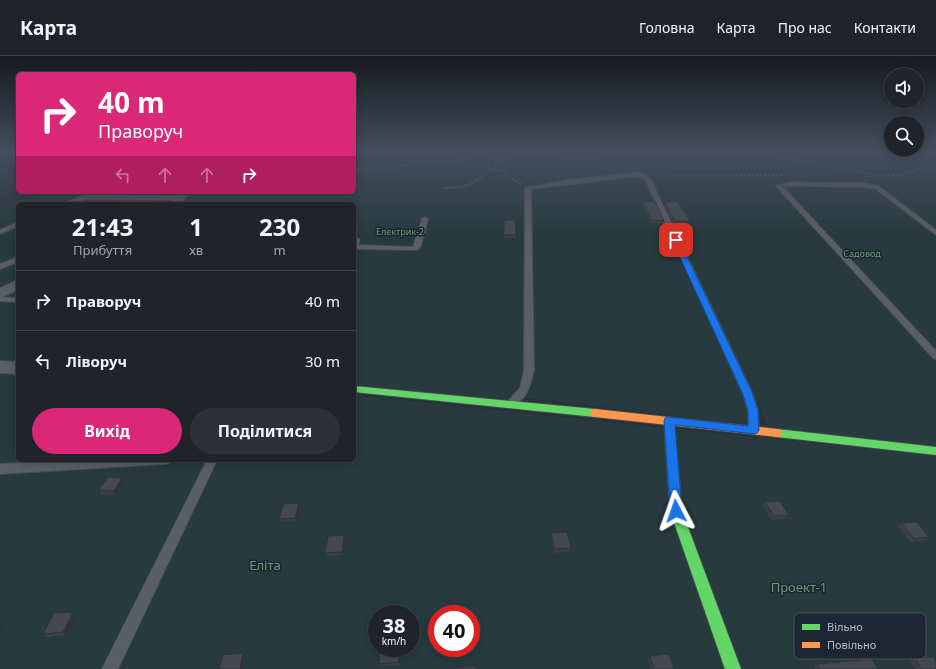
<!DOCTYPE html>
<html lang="uk">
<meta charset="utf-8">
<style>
body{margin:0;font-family:"Noto Sans",sans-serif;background:#2d3036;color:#f1f3f6;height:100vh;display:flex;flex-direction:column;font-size:15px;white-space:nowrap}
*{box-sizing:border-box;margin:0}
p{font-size:13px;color:#a2a4a8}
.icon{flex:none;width:22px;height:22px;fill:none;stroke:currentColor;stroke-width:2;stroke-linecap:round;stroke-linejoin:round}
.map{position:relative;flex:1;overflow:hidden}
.drawer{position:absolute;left:16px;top:146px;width:340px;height:260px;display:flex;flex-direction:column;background:#20242a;border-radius:6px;box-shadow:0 2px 10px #0003,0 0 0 1px #3d4147}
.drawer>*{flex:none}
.guide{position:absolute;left:16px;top:16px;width:340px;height:122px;border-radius:6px;box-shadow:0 2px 10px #0003,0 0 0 1px #3d4147;background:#db2777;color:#fff;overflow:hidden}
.fabs{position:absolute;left:884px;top:12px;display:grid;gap:8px}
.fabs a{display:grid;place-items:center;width:40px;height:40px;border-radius:50%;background:#20242a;box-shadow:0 2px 10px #0003,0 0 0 1px #3d4147;font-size:20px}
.speed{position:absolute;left:368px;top:549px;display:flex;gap:8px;font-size:20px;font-weight:700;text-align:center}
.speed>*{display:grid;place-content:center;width:52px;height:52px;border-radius:50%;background:#20242a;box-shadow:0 2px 10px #0003,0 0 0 1px #3d4147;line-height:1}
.speed small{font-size:10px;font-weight:400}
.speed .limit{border:6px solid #d22;background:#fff;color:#111}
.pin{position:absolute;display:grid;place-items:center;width:34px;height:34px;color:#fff;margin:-17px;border-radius:8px;box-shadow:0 2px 6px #0006}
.me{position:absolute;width:44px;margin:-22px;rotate:356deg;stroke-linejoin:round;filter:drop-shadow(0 0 3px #0008)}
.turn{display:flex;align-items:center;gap:14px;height:84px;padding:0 16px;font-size:18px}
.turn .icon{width:52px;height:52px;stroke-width:2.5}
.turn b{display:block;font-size:28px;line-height:34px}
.lanes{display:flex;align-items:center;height:38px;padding:0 16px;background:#0003;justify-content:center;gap:20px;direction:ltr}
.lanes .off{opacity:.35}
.eta{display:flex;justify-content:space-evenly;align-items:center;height:68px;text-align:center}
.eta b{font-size:24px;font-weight:700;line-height:28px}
.cta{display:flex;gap:8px;margin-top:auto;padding:8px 16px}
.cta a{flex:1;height:46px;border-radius:24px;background:#db2777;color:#fff;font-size:16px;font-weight:700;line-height:46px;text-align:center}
.cta a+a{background:#2d3036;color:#f1f3f6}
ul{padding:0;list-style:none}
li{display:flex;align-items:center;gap:12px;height:60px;padding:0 16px;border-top:1px solid #3d4147}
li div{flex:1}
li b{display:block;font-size:15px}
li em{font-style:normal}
header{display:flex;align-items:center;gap:24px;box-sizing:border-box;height:56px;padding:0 20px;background:#20242a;border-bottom:1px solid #3d4147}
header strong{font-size:19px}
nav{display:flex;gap:22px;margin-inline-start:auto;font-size:14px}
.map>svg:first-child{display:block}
.green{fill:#273a3e;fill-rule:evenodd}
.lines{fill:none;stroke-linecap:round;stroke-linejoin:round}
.stream{stroke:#384963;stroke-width:2.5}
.lane-casing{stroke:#484c53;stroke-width:2}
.street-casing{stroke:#484c53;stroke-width:2}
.fast-casing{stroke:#484c53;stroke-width:2}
.slow-casing{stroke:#484c53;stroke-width:2}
.path{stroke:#5d636a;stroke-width:1.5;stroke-dasharray:2 2;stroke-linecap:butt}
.lane{fill:#5a5e66;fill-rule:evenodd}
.street{fill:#5a5e66;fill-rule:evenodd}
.fast{fill:#63d668;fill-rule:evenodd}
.slow{fill:#ff974d;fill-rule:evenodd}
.wall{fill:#3a3f45}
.shaded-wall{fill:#303338}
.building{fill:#444950;stroke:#303338}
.route{fill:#1a73e8;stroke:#114b97}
.labels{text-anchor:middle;stroke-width:3;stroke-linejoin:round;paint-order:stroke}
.far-park-label{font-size:9px;fill:#6b9a76;stroke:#1d2633}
.near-park-label{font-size:13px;fill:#6b9a76;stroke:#1d2633}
.key{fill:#1d2633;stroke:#4a5360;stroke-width:1}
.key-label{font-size:11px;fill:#b4bcc9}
</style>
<header>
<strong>Карта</strong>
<nav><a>Головна</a><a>Карта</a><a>Про нас</a><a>Контакти</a></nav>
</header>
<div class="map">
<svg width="936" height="613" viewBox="0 0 936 613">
<rect width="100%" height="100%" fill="#2a3038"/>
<path class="green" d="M354,96H936V390L768,372L758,346L746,345L749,357L745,368L525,342L532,324H525L518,334L506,344L354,329V148H177L190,136H354Z
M91,136H181L170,148H18V226L0,235V152L21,143Z
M18,232V308L0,307V241Z
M0,317L18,318V404H354V339L936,400V613H0ZM377,558H411V592H377ZM437,558H471V592H437Z"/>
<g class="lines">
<path class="stream" d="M443,132L463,131L474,126L495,111L497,104L514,100H557L580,103L611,98"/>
<defs>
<path id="lane" d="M641,116L650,122L752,336L758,354L759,374L758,377L754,378L750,377L749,374L748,354L742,336L645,123L640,120L531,133L534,315C532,321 531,328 528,334C525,341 514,353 507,350L505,348L520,332L524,315L525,132L567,124Z
M789,126L864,127L880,131L936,174V179L876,133L864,131L789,130L783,131L936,295V303L933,302L776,130Z
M85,139L179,140L182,142L179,144L86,143L71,148H62Z
M425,161L428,163L421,190L417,194L354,193V179L360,184L358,189L413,191L422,163Z
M18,166V170L0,178V174Z
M18,201V206L0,213V208Z
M0,241L18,242V246L0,245Z
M83,404H170L169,407L165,408L0,418V408Z
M207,404H217L118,613H102Z"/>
<path id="street" d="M180,136H191L180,148H169Z
M18,224V234L0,242V232Z
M0,305L18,306V318L0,317Z"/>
<path id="fast" d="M354,330L595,353L599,354L600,357L599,360L595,361L354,336Z
M669,361L673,362L674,365L682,455L741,613H725L670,455L664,365L665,362Z
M777,373L936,391V399L777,381L773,380L772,377L773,374Z"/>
<path id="slow" d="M595,353L777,373L781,374L782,377L781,380L777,381L595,361L591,360L590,357L591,354Z"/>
</defs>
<use href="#lane" class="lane-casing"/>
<use href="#street" class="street-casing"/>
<use href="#fast" class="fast-casing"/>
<use href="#slow" class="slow-casing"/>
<path class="path" d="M474,96L482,97
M498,96V98L489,106V111L492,114L505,115L507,120L521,128
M748,96L873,118
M354,113L383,114L410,108L431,106L454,107L471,99L505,96
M656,120L785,119
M868,120L901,119L923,112L936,111"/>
<use href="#lane" class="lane"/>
<use href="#street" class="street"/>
<use href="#fast" class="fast"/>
<use href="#slow" class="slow"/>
</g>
<path class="wall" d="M642,145L664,165V168L652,167L641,148Z
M665,146L690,165L689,168H673L664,148Z
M504,164L516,179V182H504Z
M125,425L116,439L101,438L99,434Z
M765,446L789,459L786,463L771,464L763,449Z
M300,451L297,465L281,466L279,463Z
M901,467L929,481L926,485L910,486L898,470Z
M551,477L571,492L570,496L554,497L551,481Z
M345,483L343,499L327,500L325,497Z
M73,556L77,559L67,579L48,581L43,578Z
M400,592V609L380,611L379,608Z
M650,600L674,613H651L648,603Z
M915,602L936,613H915L910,605Z
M818,608L878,613H815L814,611Z"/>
<path class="shaded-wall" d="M18,100V107L0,109V102Z
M122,422L125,425L116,439L114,435Z
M299,447L300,451L297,465L295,462Z
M344,479L345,483L343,499L342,496Z
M73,556L77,559L67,579L63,576Z
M0,569L3,572L0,578Z
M400,592V609L399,606Z
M243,597L245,600L242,613H240Z"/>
<path class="building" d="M0,96H18V100L0,102Z
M642,145H655L664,165L652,164Z
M665,146H678L690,165H674Z
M504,164H515L516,179H504Z
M108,421L122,422L114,435L99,434Z
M780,445L789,459L774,460L765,446Z
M299,447L295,462L279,463L283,448Z
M917,466L929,481L914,483L901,467Z
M567,476L571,492L555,493L551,477Z
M344,479L342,496L325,497L328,480Z
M73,556L63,576L43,578L54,557Z
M380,592H400L399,606L379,608Z
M243,597L240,613H219L223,599Z
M669,598L674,613H654L650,600Z
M933,601L936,605V613H922L915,602Z
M872,603L878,613H820L818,608Z
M475,610L476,613H455V612Z"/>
<linearGradient id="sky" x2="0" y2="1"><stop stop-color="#171a1f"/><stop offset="0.53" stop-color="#444e5e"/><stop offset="1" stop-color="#444e5e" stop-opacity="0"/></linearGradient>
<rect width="936" height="181" fill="url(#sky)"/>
<path class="route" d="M676,182L679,184L752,336L758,354L759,374L757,377L754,378L675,369L682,455L680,458L676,460L672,458L670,455L664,365L665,362L669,361L748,370V354L742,336L672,184Z"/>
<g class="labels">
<g class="far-park-label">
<text x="400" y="179">Електрик-2</text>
<text x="862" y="201">Садовод</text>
</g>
<g class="near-park-label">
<text x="265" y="514">Еліта</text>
<text x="799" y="536">Проект-1</text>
</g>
</g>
<rect x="794" y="557" width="132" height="46" rx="6" class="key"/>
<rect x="802" y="568" width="18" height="6" fill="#63d668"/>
<rect x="802" y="586" width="18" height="6" fill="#ff974d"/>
<g class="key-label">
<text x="827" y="575">Вільно</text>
<text x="827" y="593">Повільно</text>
</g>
</svg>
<div class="fabs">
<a><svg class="icon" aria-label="sound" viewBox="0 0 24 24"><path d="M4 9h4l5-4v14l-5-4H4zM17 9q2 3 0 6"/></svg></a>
<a><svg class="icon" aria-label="search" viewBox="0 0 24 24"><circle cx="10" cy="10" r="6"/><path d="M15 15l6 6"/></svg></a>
</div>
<div class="speed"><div>38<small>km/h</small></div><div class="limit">40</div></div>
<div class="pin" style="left:676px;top:184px;background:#d93025"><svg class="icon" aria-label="arrive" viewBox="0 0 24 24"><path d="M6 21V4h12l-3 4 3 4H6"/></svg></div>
<svg class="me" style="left:676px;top:455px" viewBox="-20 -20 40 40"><path d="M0-17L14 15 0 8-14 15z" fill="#1a73e8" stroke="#fff" stroke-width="4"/></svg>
<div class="guide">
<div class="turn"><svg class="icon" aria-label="right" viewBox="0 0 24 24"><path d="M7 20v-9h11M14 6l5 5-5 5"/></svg><div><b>40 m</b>Праворуч</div></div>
<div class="lanes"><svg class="icon off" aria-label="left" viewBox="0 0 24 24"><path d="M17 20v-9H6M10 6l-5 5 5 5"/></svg><svg class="icon off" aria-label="ahead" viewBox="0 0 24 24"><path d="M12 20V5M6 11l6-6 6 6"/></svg><svg class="icon off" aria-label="ahead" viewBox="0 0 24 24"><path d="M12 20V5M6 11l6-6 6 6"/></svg><svg class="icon" aria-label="right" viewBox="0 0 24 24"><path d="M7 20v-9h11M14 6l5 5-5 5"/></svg></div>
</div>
<section class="drawer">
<div class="eta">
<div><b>21:43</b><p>Прибуття</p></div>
<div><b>1</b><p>хв</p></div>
<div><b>230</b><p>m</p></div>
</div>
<ul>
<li><svg class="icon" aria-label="right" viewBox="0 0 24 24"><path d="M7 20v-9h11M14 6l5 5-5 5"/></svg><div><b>Праворуч</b></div><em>40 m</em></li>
<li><svg class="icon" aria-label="left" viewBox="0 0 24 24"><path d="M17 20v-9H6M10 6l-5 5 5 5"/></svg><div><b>Ліворуч</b></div><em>30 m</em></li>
</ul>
<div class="cta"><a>Вихід</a><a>Поділитися</a></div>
</section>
</div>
